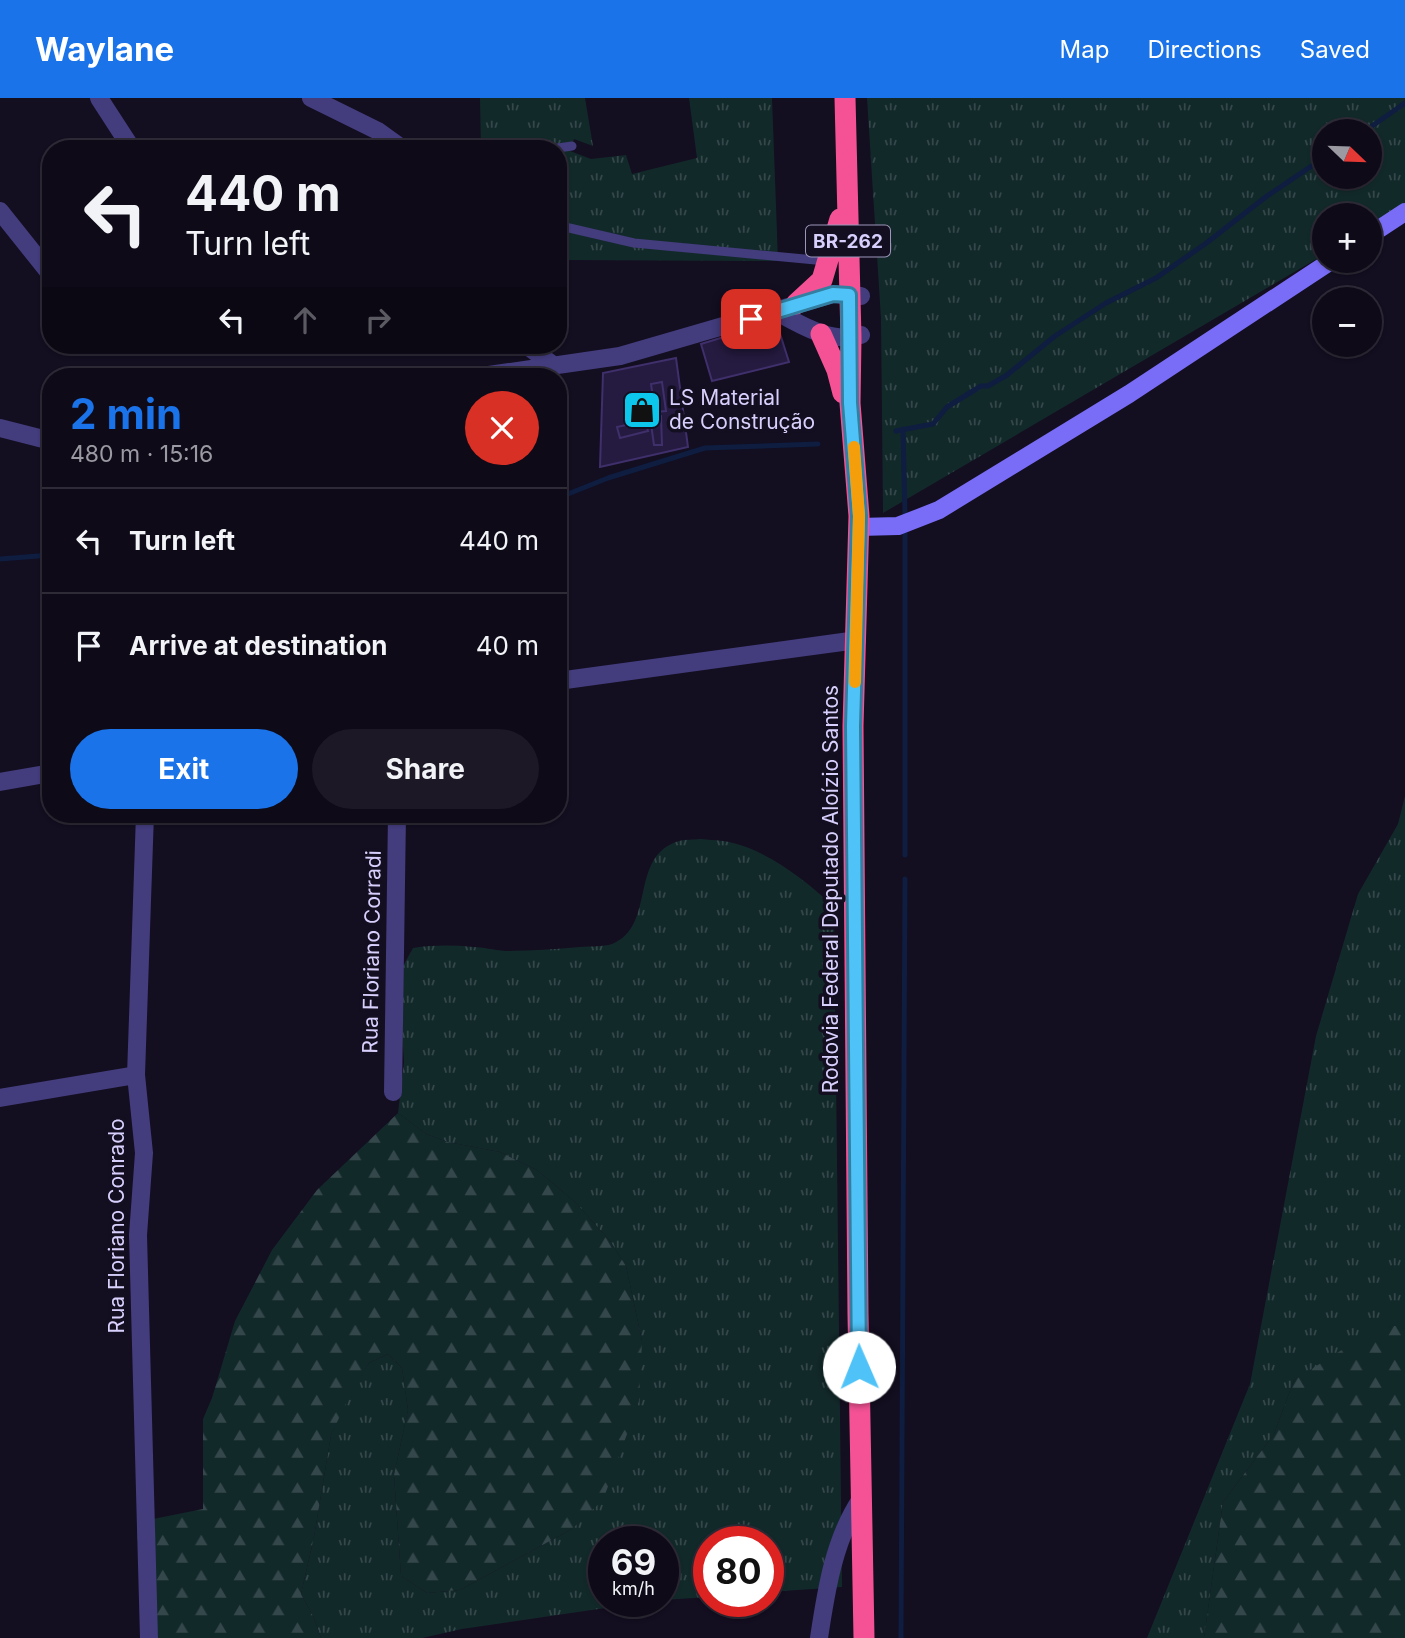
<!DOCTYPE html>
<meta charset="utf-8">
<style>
body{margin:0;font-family:Inter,sans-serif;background:#1c1825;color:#f1f3f6;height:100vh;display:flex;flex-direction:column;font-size:26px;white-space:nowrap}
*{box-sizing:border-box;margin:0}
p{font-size:23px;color:#9b9aa2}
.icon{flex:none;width:38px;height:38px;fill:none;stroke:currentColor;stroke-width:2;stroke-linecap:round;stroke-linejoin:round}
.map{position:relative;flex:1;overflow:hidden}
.sheet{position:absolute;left:42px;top:270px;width:525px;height:455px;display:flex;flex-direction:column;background:#0e0a18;border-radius:28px;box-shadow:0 2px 5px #0004,0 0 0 2px #2e2b37}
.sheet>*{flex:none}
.hud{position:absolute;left:42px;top:42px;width:525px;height:214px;border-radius:28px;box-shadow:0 2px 5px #0004,0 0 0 2px #2e2b37;background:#0e0a18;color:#f1f3f6;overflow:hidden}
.needle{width:46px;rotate:113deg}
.fabs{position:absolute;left:1312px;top:21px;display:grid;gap:14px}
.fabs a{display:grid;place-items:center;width:70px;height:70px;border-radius:50%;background:#0e0a18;box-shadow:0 2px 5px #0004,0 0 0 2px #2e2b37;font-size:35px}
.speed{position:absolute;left:588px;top:1428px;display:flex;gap:14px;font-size:35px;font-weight:700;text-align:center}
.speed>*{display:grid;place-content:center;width:91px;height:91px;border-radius:50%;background:#0e0a18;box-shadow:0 2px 5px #0004,0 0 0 2px #2e2b37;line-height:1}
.speed small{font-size:18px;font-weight:400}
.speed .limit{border:10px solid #d22;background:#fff;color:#111}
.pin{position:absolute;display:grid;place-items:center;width:60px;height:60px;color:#fff;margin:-30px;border-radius:14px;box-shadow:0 4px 10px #0006}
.me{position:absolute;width:77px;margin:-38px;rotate:359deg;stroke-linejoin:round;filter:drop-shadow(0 0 5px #0008)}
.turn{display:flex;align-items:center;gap:24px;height:147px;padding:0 28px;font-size:32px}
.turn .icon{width:91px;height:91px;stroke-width:2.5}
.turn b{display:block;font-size:49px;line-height:60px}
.lanes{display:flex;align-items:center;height:66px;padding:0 28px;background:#0003;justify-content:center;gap:35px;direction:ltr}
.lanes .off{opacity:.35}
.round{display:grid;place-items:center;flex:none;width:74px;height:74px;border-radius:37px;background:#1c1825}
.summary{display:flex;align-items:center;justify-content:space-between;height:119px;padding:0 28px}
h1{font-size:42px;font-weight:700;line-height:52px;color:#1a73e8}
.button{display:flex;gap:14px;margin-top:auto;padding:14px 28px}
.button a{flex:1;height:80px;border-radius:42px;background:#1a73e8;color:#fff;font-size:28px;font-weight:700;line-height:80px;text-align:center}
.button a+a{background:#1c1825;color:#f1f3f6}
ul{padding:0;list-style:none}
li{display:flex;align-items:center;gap:21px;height:105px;padding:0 28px;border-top:2px solid #2e2b37}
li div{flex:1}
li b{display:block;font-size:26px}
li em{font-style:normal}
header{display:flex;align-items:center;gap:42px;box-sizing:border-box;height:98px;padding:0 35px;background:#1a73e8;color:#fff}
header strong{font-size:33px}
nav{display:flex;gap:38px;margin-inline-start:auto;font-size:24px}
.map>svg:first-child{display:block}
.grass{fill:url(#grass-tufts);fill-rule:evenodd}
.forest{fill:url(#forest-firs)}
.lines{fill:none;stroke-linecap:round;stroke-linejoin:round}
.stream{stroke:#0e1d40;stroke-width:5}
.building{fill:#251b40;stroke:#3f2f6b;stroke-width:2}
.lane{stroke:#433c7d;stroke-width:9}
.street{stroke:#433c7d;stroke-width:18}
.secondary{stroke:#796df7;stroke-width:18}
.highway{stroke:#f55295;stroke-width:21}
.route-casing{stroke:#337fa1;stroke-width:18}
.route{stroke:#4fc3f7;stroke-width:12}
.slow{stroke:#f59e0b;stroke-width:12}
.labels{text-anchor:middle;stroke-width:7;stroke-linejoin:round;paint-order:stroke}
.shield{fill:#130e20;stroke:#9d96ba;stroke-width:2}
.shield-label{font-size:19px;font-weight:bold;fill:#d8d0fc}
.poi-label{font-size:21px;fill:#d8d0fc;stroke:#130e20;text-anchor:start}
.street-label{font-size:21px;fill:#d8d0fc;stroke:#130e20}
</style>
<header>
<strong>Waylane</strong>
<nav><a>Map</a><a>Directions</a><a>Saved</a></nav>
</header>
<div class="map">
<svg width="1405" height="1540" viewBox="0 0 1405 1540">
<defs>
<pattern id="grass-tufts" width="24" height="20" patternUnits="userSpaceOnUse" patternTransform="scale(1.75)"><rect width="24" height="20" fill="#12292a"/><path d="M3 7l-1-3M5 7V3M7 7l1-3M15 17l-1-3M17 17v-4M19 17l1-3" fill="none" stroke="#34474a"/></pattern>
<pattern id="forest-firs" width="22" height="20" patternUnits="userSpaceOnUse" patternTransform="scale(1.75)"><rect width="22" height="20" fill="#12292a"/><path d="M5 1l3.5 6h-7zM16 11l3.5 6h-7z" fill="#34474a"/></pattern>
</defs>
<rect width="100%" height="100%" fill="#130e20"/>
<path class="grass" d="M480,0H585L593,48L574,41L570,53L591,61L626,57L632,76L697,60L689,0H772L778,163L558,162V51H481Z
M867,0H1405V109L1370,130V117H1325V156L883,415L881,220ZM1325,33H1370V79H1325Z
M1405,698V1228H1391L1294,1282L1274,1336L1223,1404L1204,1540H1147L1250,1286L1316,938L1358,796L1398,726Z
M700,741C711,742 723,742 733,745C772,755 804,782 834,808L842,1489L768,1494V1444H709V1499L663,1502V1444H604V1503H653L462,1531L422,1540H321L314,1520L301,1496L314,1439L331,1337L347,1301L369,1265L388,1256L402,1270L408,1312L394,1377L401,1478L427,1495L460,1492L572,1431L642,1243L626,1168L610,1143L575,1104L537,1072L500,1054L448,1044L426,1036L398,1015L404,964L398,877L413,850C433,847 453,847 473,849C483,849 494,852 505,853C530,853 555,851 580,849C590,848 604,849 612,846C657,828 628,758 679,743C685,741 694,742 700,741Z"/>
<path class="forest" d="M398,1015L426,1036L448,1044L500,1054L537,1072L575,1104L610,1143L626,1168L642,1243L639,1303L603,1402L572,1431L460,1492L427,1495L401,1478L394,1377L408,1312L402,1270L388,1256L369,1265L348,1301L331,1337L314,1439L301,1496L314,1520L321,1540H158L147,1455L137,1441L138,1424L203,1411V1321L212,1300L235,1223L272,1152L317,1092Z
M1391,1228H1405V1540H1204L1223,1404L1274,1336L1294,1282L1353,1245Z"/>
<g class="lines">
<path class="stream" d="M1365,33L1405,5
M903,331L905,416
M896,333L933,326L947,309L981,288H988L1007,277L1055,238L1106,205L1156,180L1205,146L1267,98L1325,59
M558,400L608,380L705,350L818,346
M905,435V757
M0,461L51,457
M901,1540L905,781"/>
</g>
<path class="building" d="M776,223L789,264L712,283L701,246Z
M676,260L688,349L600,369L603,275Z
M662,284L666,313L655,314L651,286Z
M661,318L662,347H654L650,319Z
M645,323L648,333L620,340L617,329Z"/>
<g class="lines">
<path class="lane" d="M551,51L572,48
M558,125L565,129L634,145L826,163"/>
<path class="street" d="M99,0L132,51
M311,0L378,33L403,51
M0,113L51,177
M777,214C803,228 831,246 861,237
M526,247L553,267
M482,278L620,258L833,196L861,198
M0,330L51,343
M558,583L857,542
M0,684L51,675
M145,716L136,977L144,1055L138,1137L149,1540
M393,994L397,716
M0,1000L136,977
M819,1540C826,1493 834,1441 861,1401"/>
<path class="secondary" d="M1370,137L1405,114
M859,429L898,428L939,412L1129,296L1331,163"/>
<path class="highway" d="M845,0L851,240L850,305L859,418L853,628L858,1216L864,1540
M796,206L822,182L840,121
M821,236L837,272L843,295"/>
</g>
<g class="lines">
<defs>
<path id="route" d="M751,221L833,196L849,197L850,305L859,418L853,628L859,1269"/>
</defs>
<use href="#route" class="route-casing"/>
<use href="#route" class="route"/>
<path class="slow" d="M854,349L859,418L855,584"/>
</g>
<defs>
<symbol id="shop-square" viewBox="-11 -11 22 22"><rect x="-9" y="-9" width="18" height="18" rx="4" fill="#0dc6eb" stroke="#130e20"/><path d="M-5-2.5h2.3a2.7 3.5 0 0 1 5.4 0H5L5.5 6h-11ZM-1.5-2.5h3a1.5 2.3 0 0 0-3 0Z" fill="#111"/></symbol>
</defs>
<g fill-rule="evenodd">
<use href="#shop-square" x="620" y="290" width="44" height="44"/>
</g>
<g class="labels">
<rect class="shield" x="806" y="127.5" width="84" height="31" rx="5"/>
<g class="shield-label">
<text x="848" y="150">BR-262</text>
</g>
<g class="poi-label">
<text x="669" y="307">LS Material<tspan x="669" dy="24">de Construção</tspan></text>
</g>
<g class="street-label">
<text transform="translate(831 791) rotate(-90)" y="7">Rodovia Federal Deputado Aloízio Santos</text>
<text transform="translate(372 854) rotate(-89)" y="7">Rua Floriano Corradi</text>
<text transform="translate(117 1128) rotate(-90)" y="7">Rua Floriano Conrado</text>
</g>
</g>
</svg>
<div class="fabs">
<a><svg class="needle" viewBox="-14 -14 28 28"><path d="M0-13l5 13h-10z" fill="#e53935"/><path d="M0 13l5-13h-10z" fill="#9b9aa2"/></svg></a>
<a>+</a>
<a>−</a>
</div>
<div class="speed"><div>69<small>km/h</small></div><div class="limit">80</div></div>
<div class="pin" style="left:751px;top:221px;background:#d93025"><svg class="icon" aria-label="arrive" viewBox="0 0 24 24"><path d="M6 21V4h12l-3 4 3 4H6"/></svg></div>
<svg class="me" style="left:859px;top:1269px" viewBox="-20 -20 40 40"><circle r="19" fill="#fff"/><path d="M0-13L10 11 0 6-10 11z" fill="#4fc3f7"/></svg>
<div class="hud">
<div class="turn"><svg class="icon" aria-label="left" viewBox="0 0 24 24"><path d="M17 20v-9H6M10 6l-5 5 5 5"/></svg><div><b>440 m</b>Turn left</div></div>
<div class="lanes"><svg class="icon" aria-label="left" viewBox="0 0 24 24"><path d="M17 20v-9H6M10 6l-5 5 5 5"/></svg><svg class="icon off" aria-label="ahead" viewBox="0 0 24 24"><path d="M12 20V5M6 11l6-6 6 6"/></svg><svg class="icon off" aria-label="right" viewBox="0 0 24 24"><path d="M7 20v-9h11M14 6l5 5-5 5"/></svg></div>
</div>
<section class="sheet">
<div class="summary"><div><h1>2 min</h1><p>480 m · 15:16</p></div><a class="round" style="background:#d93025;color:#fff"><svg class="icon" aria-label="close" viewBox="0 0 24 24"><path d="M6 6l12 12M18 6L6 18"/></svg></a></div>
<ul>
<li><svg class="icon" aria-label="left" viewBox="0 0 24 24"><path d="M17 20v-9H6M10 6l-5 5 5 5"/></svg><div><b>Turn left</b></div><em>440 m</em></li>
<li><svg class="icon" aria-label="arrive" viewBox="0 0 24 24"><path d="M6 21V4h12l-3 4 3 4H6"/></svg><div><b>Arrive at destination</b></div><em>40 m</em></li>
</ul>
<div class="button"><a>Exit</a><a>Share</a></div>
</section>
</div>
